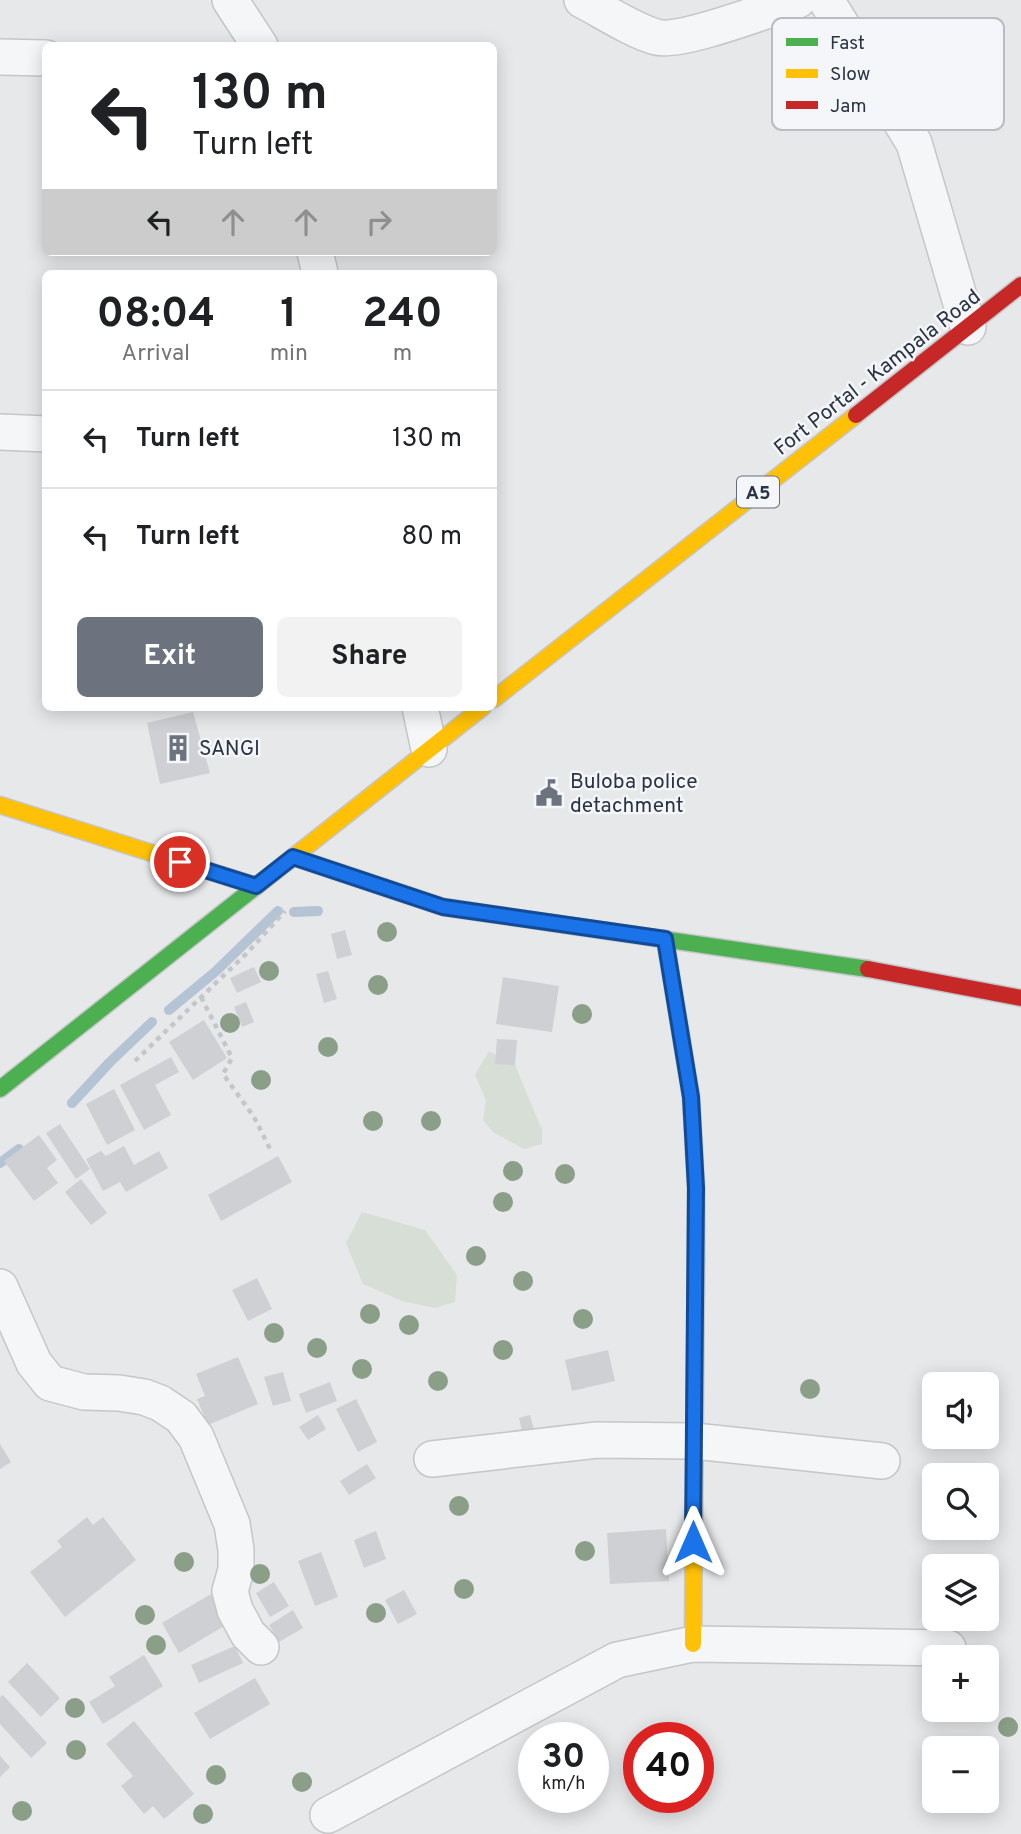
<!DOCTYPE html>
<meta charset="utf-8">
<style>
body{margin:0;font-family:Overpass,sans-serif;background:#f2f2f2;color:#202124;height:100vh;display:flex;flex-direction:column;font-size:26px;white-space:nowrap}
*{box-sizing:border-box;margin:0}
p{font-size:23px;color:#757577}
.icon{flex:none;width:38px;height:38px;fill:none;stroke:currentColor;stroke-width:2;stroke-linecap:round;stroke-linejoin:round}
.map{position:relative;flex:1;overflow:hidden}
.details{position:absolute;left:42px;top:270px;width:455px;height:441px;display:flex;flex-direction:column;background:#fff;border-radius:10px;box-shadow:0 4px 18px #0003}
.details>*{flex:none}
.top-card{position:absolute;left:42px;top:42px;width:455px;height:214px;border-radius:10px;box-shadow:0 4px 18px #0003;background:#fff;color:#202124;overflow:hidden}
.fabs{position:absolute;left:922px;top:1372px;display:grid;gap:14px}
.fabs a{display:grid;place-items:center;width:77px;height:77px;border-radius:10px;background:#fff;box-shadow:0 4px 18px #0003;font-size:35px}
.speed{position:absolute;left:518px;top:1722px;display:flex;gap:14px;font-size:35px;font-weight:700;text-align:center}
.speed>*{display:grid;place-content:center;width:91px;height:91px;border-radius:50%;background:#fff;box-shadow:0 4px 18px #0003;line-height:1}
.speed small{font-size:18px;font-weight:400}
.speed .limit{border:10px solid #d22;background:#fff;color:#111}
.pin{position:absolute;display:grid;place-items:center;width:60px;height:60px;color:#fff;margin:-30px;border:4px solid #fff;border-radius:50%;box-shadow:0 2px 7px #0007}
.me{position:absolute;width:77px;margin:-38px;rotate:0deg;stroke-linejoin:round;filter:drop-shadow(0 0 5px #0008)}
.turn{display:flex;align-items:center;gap:24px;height:147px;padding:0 35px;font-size:32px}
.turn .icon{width:91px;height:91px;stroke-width:2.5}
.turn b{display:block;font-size:49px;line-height:60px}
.lanes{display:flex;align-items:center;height:66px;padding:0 35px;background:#0003;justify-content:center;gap:35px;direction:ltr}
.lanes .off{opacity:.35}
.eta{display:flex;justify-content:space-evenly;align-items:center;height:119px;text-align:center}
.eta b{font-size:42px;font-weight:700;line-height:49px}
.primary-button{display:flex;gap:14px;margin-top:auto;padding:14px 35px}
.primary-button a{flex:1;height:80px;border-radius:10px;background:#6c737f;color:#fff;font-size:28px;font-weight:700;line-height:80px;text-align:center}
.primary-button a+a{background:#f2f2f2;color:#202124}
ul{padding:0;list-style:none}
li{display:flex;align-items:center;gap:21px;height:98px;padding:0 35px;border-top:2px solid #e0e0e0}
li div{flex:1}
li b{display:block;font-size:26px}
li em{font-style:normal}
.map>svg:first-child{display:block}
.green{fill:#d6ded6}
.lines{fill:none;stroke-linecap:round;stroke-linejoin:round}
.stream{stroke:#b4c4d5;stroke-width:10}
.building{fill:#ced0d3}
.street-casing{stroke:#c4c6c8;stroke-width:38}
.fast-casing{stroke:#c4c6c8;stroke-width:19}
.slow-casing{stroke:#c4c6c8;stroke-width:19}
.jam-casing{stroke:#c4c6c8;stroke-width:19}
.path{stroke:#c5c6ca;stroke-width:4.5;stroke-dasharray:5 5;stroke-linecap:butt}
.street{stroke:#f5f6f7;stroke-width:35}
.fast{stroke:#4caf50;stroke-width:16}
.slow{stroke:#ffc107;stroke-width:16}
.jam{stroke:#c62828;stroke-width:16}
.tree{fill:#8a9e88}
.route-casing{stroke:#114b97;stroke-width:18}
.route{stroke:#1a73e8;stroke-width:12}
.labels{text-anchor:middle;stroke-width:5;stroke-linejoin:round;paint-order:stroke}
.shield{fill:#f4f6f9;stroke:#676e7b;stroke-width:2}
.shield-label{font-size:19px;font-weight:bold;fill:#2b3445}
.street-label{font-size:21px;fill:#2b3445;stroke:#f4f6f9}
.poi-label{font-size:21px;fill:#2b3445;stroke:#f4f6f9;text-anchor:start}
.key{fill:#f4f6f9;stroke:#b8bcc3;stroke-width:2}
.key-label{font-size:19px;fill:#2b3445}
</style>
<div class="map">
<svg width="1021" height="1834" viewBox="0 0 1021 1834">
<rect width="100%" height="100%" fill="#e6e8ea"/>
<path class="green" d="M489,1051L515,1065L542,1130V1144L524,1149L493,1132L483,1120L486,1100L475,1075Z
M362,1212L425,1230L457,1275L455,1302L435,1308L402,1301L363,1284L346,1243Z"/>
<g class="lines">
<path class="stream" d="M294,912L318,911
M169,1010L215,972L278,911
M72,1103L110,1062L152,1022
M0,1163L19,1149"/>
</g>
<path class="building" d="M193,712L210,773L160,784L147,723Z
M345,930L352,955L337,959L331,934Z
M254,967L261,982L237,993L230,978Z
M328,971L337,999L324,1003L316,974Z
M503,977L559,986L552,1032L496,1024Z
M246,1002L254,1022L242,1027L234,1007Z
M204,1020L227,1058L193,1080L169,1042Z
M497,1039L517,1040L515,1065L495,1064Z
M171,1057L179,1072L155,1085L171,1115L144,1130L120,1085Z
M114,1089L135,1130L107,1145L86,1104Z
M60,1124L90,1169L76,1179L46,1133Z
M39,1135L57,1160L47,1168L58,1183L34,1201L4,1161Z
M124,1146L134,1165L159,1151L168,1168L126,1192L120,1182L103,1191L86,1159L101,1151L106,1156Z
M278,1156L292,1182L221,1221L208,1195Z
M81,1179L107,1213L91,1225L65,1192Z
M257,1278L272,1309L248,1321L232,1290Z
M608,1350L615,1381L572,1391L565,1360Z
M238,1357L258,1404L208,1425L197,1399L205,1396L196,1374Z
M283,1372L291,1401L273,1406L264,1377Z
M330,1382L337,1401L306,1413L299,1394Z
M356,1399L377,1442L358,1452L336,1409Z
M318,1415L326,1429L308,1440L299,1427Z
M530,1415L536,1437L524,1440L519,1418Z
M0,1444L11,1462L0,1469Z
M367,1464L376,1478L349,1495L340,1481Z
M87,1517L93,1525L103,1517L136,1560L65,1617L30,1572L62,1547L57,1541Z
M666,1529L669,1581L610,1584L607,1533Z
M376,1531L386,1559L364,1568L354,1540Z
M321,1552L338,1597L315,1606L298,1561Z
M274,1582L289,1606L270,1617L256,1593Z
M404,1590L417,1614L398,1624L385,1600Z
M211,1594L229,1623L179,1653L162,1623Z
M293,1610L303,1628L279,1642L269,1625Z
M235,1646L243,1663L199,1683L191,1665Z
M144,1655L163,1686L103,1724L89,1702L115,1686L109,1677Z
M27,1663L60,1698L41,1717L8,1682Z
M255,1678L270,1704L210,1739L194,1713Z
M3,1695L47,1743L31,1758L0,1724V1697Z
M134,1721L194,1794L164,1819L153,1806L144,1814L121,1786L133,1776L106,1744Z
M0,1756L10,1767L0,1777Z"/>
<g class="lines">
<defs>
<path id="street" d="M230,0L260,46
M582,0C605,12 632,30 656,37C680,44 769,9 798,0
M826,0L914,143L968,327
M0,57L46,58
M315,252L320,273
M0,432L46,434
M420,707L429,749
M0,1287L34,1363L50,1383L84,1392L119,1393L144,1397L160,1403L181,1417L196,1437L232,1524L236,1550V1570L230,1591L235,1610L248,1634L261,1647
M432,1459L597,1440L694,1441L882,1461
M328,1815L617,1660L693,1644L948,1648"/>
<path id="fast" d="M293,857L443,907L868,969
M0,1089L273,873"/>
<path id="slow" d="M494,699L856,415
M0,805L256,886
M273,873L483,707
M693,1644L696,1260"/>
<path id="jam" d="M856,415L1021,285
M665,939L691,1097L696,1188V1260
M868,969L1021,998"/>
</defs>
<use href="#street" class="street-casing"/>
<use href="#fast" class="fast-casing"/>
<use href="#slow" class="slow-casing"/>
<use href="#jam" class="jam-casing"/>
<path class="path" d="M201,997L232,1058L223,1074L254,1117L271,1151
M135,1061L249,951L285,911"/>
<use href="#street" class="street"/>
<use href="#fast" class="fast"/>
<use href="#slow" class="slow"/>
<use href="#jam" class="jam"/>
</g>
<g class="tree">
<circle cx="387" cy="932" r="10"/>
<circle cx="269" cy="971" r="10"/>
<circle cx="378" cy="985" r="10"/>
<circle cx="582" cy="1014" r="10"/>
<circle cx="230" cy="1023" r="10"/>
<circle cx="328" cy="1047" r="10"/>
<circle cx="261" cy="1080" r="10"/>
<circle cx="373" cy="1121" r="10"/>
<circle cx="431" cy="1121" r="10"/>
<circle cx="513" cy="1171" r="10"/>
<circle cx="565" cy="1174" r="10"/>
<circle cx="503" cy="1202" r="10"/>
<circle cx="476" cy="1256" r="10"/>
<circle cx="523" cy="1281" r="10"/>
<circle cx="370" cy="1314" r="10"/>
<circle cx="583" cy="1319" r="10"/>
<circle cx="409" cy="1325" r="10"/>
<circle cx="274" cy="1333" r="10"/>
<circle cx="317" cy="1348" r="10"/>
<circle cx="503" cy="1350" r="10"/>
<circle cx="362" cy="1369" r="10"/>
<circle cx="438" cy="1381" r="10"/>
<circle cx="810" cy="1389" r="10"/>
<circle cx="459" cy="1506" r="10"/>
<circle cx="585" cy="1551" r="10"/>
<circle cx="184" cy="1562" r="10"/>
<circle cx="260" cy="1574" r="10"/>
<circle cx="464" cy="1589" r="10"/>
<circle cx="376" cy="1613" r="10"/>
<circle cx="145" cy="1615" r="10"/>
<circle cx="156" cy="1645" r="10"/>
<circle cx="75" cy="1708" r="10"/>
<circle cx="1008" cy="1727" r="10"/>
<circle cx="76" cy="1750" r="10"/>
<circle cx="216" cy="1775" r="10"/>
<circle cx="302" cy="1782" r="10"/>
<circle cx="22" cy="1811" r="10"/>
<circle cx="203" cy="1814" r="10"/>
</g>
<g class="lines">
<defs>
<path id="route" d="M180,862L256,886L293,857L443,907L665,939L691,1097L696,1188L693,1542"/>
</defs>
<use href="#route" class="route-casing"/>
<use href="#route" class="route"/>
</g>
<defs>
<symbol id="building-bare" viewBox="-9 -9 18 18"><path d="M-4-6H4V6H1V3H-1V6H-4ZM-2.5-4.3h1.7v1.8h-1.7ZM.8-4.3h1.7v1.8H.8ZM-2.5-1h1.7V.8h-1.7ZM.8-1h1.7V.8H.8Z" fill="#6c737f" stroke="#f4f6f9" stroke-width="2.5" paint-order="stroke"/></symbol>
<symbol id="civic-bare" viewBox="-9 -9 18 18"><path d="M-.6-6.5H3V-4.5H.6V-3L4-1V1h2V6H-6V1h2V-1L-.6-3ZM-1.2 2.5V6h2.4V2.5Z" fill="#6c737f" stroke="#f4f6f9" stroke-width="2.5" paint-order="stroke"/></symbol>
</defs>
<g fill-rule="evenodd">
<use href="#building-bare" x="159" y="729" width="38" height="38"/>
<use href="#civic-bare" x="530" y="774" width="38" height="38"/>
</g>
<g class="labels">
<rect class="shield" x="737" y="476.5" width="42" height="31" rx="5"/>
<g class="shield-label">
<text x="758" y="499">A5</text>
</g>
<g class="street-label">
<text transform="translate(877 372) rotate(-38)" y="7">Fort Portal - Kampala Road</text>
</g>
<g class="poi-label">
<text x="199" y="755">SANGI</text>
<text x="570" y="788">Buloba police<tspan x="570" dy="24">detachment</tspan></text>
</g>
</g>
<rect x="772" y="18" width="232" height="112" rx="10" class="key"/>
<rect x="786" y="38" width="32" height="8" fill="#4caf50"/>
<rect x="786" y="69" width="32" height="9" fill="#ffc107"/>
<rect x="786" y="101" width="32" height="8" fill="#c62828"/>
<g class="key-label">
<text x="830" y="49">Fast</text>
<text x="830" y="80">Slow</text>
<text x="830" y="112">Jam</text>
</g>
</svg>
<div class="fabs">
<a><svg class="icon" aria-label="sound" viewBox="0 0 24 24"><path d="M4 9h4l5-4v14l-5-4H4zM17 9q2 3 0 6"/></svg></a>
<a><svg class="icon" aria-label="search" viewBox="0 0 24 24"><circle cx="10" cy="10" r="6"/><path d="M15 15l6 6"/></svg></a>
<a><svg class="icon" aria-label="layers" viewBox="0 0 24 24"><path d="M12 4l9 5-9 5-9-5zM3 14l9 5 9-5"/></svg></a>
<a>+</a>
<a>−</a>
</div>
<div class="speed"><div>30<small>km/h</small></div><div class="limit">40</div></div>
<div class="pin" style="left:180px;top:862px;background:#d93025"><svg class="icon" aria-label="arrive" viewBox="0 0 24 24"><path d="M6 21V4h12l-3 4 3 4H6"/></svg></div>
<svg class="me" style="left:693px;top:1542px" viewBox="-20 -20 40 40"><path d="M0-17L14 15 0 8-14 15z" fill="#1a73e8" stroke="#fff" stroke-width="4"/></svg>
<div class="top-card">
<div class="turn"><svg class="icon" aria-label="left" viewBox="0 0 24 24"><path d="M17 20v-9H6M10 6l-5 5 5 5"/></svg><div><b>130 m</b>Turn left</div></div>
<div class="lanes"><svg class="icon" aria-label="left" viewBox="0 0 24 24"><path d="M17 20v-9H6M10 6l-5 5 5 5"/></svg><svg class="icon off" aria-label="ahead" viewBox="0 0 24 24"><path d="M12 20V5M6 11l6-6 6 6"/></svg><svg class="icon off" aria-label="ahead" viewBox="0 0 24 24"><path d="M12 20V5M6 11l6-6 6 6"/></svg><svg class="icon off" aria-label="right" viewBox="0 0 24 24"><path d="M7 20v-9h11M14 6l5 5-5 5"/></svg></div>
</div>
<section class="details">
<div class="eta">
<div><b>08:04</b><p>Arrival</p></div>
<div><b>1</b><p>min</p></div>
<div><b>240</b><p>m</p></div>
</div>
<ul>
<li><svg class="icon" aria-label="left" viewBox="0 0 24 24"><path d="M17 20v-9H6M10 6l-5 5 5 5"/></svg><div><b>Turn left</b></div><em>130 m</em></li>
<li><svg class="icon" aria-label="left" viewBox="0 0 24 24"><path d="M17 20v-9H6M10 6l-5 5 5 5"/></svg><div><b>Turn left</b></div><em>80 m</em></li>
</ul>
<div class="primary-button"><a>Exit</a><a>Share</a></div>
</section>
</div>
